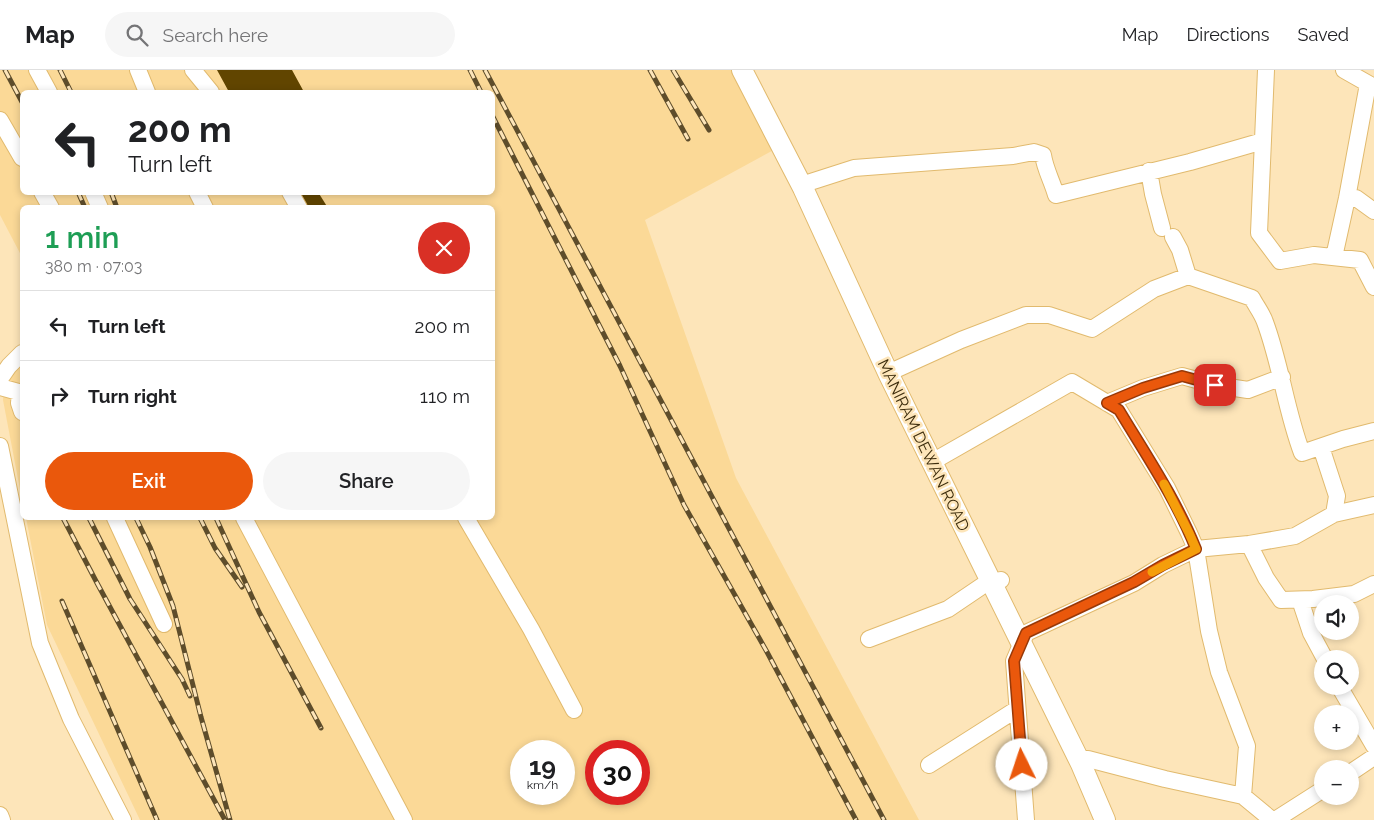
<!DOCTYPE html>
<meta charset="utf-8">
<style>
body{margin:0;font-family:Raleway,sans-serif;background:#f6f6f6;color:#202124;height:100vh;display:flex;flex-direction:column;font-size:19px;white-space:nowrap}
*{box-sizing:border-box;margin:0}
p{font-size:16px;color:#757577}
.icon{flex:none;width:28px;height:28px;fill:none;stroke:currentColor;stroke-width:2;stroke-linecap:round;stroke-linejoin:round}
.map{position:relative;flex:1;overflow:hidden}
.panel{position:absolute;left:20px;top:135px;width:475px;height:315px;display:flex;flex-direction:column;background:#fff;border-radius:8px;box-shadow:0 2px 8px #0003}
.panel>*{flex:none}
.guide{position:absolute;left:20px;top:20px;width:475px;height:105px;border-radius:8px;box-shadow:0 2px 8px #0003;background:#fff;color:#202124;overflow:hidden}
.tools{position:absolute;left:1314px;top:525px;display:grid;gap:10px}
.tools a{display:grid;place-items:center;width:45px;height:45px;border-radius:50%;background:#fff;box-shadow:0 2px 8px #0003;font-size:25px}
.speed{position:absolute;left:510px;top:670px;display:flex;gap:10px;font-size:25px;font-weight:700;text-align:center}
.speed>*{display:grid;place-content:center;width:65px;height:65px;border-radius:50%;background:#fff;box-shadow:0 2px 8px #0003;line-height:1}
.speed small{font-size:12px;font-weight:400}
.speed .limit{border:8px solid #d22;background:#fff;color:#111}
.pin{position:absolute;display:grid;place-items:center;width:42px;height:42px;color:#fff;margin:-21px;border-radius:10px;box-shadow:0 2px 8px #0006}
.me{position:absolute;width:55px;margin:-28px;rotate:356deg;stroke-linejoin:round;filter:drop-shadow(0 0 4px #0008)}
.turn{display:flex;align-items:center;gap:18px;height:105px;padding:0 25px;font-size:22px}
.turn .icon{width:65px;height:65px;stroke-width:2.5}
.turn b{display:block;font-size:35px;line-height:42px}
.round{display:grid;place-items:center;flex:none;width:52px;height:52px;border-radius:26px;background:#f6f6f6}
.headline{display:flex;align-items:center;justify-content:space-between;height:85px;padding:0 25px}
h1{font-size:30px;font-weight:600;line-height:38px;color:#1e9e55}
.action{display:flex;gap:10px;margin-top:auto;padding:10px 25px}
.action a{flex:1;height:58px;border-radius:30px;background:#ea580c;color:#fff;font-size:20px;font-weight:600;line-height:58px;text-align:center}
.action a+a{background:#f6f6f6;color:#202124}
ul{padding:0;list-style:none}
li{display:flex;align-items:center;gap:15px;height:70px;padding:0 25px;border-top:1px solid #e0e0e0}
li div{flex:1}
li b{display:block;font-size:19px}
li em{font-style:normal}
header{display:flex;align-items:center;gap:30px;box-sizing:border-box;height:70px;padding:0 25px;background:#fff;border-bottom:1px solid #e0e0e0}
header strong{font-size:24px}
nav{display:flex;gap:28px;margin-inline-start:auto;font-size:18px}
.search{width:350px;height:45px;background:#f6f6f6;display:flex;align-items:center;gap:12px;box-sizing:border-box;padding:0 18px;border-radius:28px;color:#757577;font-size:19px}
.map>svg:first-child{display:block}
.built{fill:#fbd997;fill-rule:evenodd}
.building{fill:#614500}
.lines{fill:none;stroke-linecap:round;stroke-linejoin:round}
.minor-casing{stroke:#e1ba6e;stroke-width:18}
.major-casing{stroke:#e1ba6e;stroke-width:22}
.minor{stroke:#fff;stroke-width:16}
.major{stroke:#fff;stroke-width:20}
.rail-casing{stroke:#5e4d2b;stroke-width:5}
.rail{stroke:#fde5b9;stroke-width:3;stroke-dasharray:9;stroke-linecap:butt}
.route-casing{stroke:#983908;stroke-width:12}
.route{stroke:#ea580c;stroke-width:9}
.slow{stroke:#f59e0b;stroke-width:9}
.labels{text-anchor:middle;stroke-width:5;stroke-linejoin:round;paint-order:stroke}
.street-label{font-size:16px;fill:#3d2d0d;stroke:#fde5b9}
</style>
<header>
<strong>Map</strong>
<div class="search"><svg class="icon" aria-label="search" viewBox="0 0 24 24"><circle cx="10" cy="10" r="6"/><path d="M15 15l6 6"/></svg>Search here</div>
<nav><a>Map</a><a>Directions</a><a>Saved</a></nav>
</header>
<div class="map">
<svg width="1374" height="750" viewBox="0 0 1374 750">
<rect width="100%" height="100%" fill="#fde5b9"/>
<path class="built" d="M0,0H739L781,76L645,150L736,408L919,750H140L47,555L26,448H492V138H22V187L0,145ZM22,22H492V122H22ZM521,681H564V724H521ZM596,681H639V724H596Z
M22,295V430L3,330L5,306Z"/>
<path class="building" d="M217,0H292L304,22H229Z
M296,122H318L328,138H306Z"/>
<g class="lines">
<defs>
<path id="minor" d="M37,0L49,22
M138,0L147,22
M193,0L211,22
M1266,0L1259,163L1280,191L1314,185L1360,190L1374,217
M1344,0L1374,17
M0,50L22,88
M1149,101L1153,124L1162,158
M801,115L854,98L1013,86L1034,82L1043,85C1045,99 1052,111 1056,125L1190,92L1263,71
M42,122L51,138
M93,122L100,138
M197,122L205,138
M290,122L299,138
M1347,128H1356L1374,141
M1173,167L1180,180L1188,206
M1334,187L1347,128L1368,14
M897,299L961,270L1026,245H1049L1092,259L1154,219L1188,206L1252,228C1256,236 1262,243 1265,252C1281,295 1286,341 1302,383L1343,369L1374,361
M0,309L9,296L22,283
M0,317L22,323
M20,322L19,333L22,342
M1107,333L1143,318L1182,306L1215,315L1248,320L1282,307
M0,376L40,573L71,649L123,750
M932,392L1072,312L1119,340L1167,418L1189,463L1196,479L1209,561L1219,602L1247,676L1243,726
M1334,444L1374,435
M115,448L164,554
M244,448L404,750
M466,448L531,559L574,640
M1249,474L1266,508L1281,530L1313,529L1354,524L1374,514
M1300,530L1311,563L1325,589
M869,569L948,539L982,516L1001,510
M1339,616L1374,676
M1078,689H1088L1165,709L1243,726L1272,750
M929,695L1017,639
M1350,703L1374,687
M0,745L2,750
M1026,750L1014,591L1026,563L1134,513L1163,495L1196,479L1249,474L1295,466L1334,444L1337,426L1321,377
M1275,750L1322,720"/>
<path id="major" d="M742,0L803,118L889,305L1081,694L1105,750"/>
</defs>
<use href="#minor" class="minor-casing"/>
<use href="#major" class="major-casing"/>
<use href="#minor" class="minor"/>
<use href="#major" class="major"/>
<defs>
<path id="rail" d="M5,0L22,32
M60,0L71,22
M470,0L481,22
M485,0L884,750
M650,0L688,69
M673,0L709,60
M492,45L620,296L684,435L767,582L856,750
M78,122L85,138
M111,122L117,138
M63,448L97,513L225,750
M89,448L130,529L182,609L190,626
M136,448L150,477L173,536L201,647L230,750
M200,448L215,478L242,517
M216,448L259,542L321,658
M62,531L157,750"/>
</defs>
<use href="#rail" class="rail-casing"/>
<use href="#rail" class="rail"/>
</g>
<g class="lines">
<defs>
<path id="route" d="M1022,695L1014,591L1026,563L1134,512L1163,495L1196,479C1176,429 1146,385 1119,340L1107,333L1143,318L1182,306L1215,315"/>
</defs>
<use href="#route" class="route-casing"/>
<use href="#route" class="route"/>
<path class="slow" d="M1152,502L1196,479L1189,463L1164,414"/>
</g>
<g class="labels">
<g class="street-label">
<text transform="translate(924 375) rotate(64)" y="6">MANIRAM DEWAN ROAD</text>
</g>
</g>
</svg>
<div class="tools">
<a><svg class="icon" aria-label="sound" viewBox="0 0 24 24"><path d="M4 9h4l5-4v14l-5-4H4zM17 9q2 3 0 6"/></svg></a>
<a><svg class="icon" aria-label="search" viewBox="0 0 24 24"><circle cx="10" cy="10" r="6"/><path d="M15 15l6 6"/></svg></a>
<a>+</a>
<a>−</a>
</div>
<div class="speed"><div>19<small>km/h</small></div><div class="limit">30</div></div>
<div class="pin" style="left:1215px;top:315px;background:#d93025"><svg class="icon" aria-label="arrive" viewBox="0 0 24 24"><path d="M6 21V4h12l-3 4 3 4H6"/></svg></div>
<svg class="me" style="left:1022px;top:695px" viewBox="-20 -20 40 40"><circle r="19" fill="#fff"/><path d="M0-13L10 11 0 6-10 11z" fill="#ea580c"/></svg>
<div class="guide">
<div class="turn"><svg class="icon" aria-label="left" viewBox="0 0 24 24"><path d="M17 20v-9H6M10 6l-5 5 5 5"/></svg><div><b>200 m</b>Turn left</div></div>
</div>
<section class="panel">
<div class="headline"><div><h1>1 min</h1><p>380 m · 07:03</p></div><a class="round" style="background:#d93025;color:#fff"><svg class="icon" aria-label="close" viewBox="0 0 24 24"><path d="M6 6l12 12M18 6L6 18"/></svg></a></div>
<ul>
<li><svg class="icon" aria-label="left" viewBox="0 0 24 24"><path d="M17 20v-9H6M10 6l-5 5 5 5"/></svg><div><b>Turn left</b></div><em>200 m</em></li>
<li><svg class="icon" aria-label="right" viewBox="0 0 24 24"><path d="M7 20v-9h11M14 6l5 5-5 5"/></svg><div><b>Turn right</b></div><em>110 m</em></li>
</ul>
<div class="action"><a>Exit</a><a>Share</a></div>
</section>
</div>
